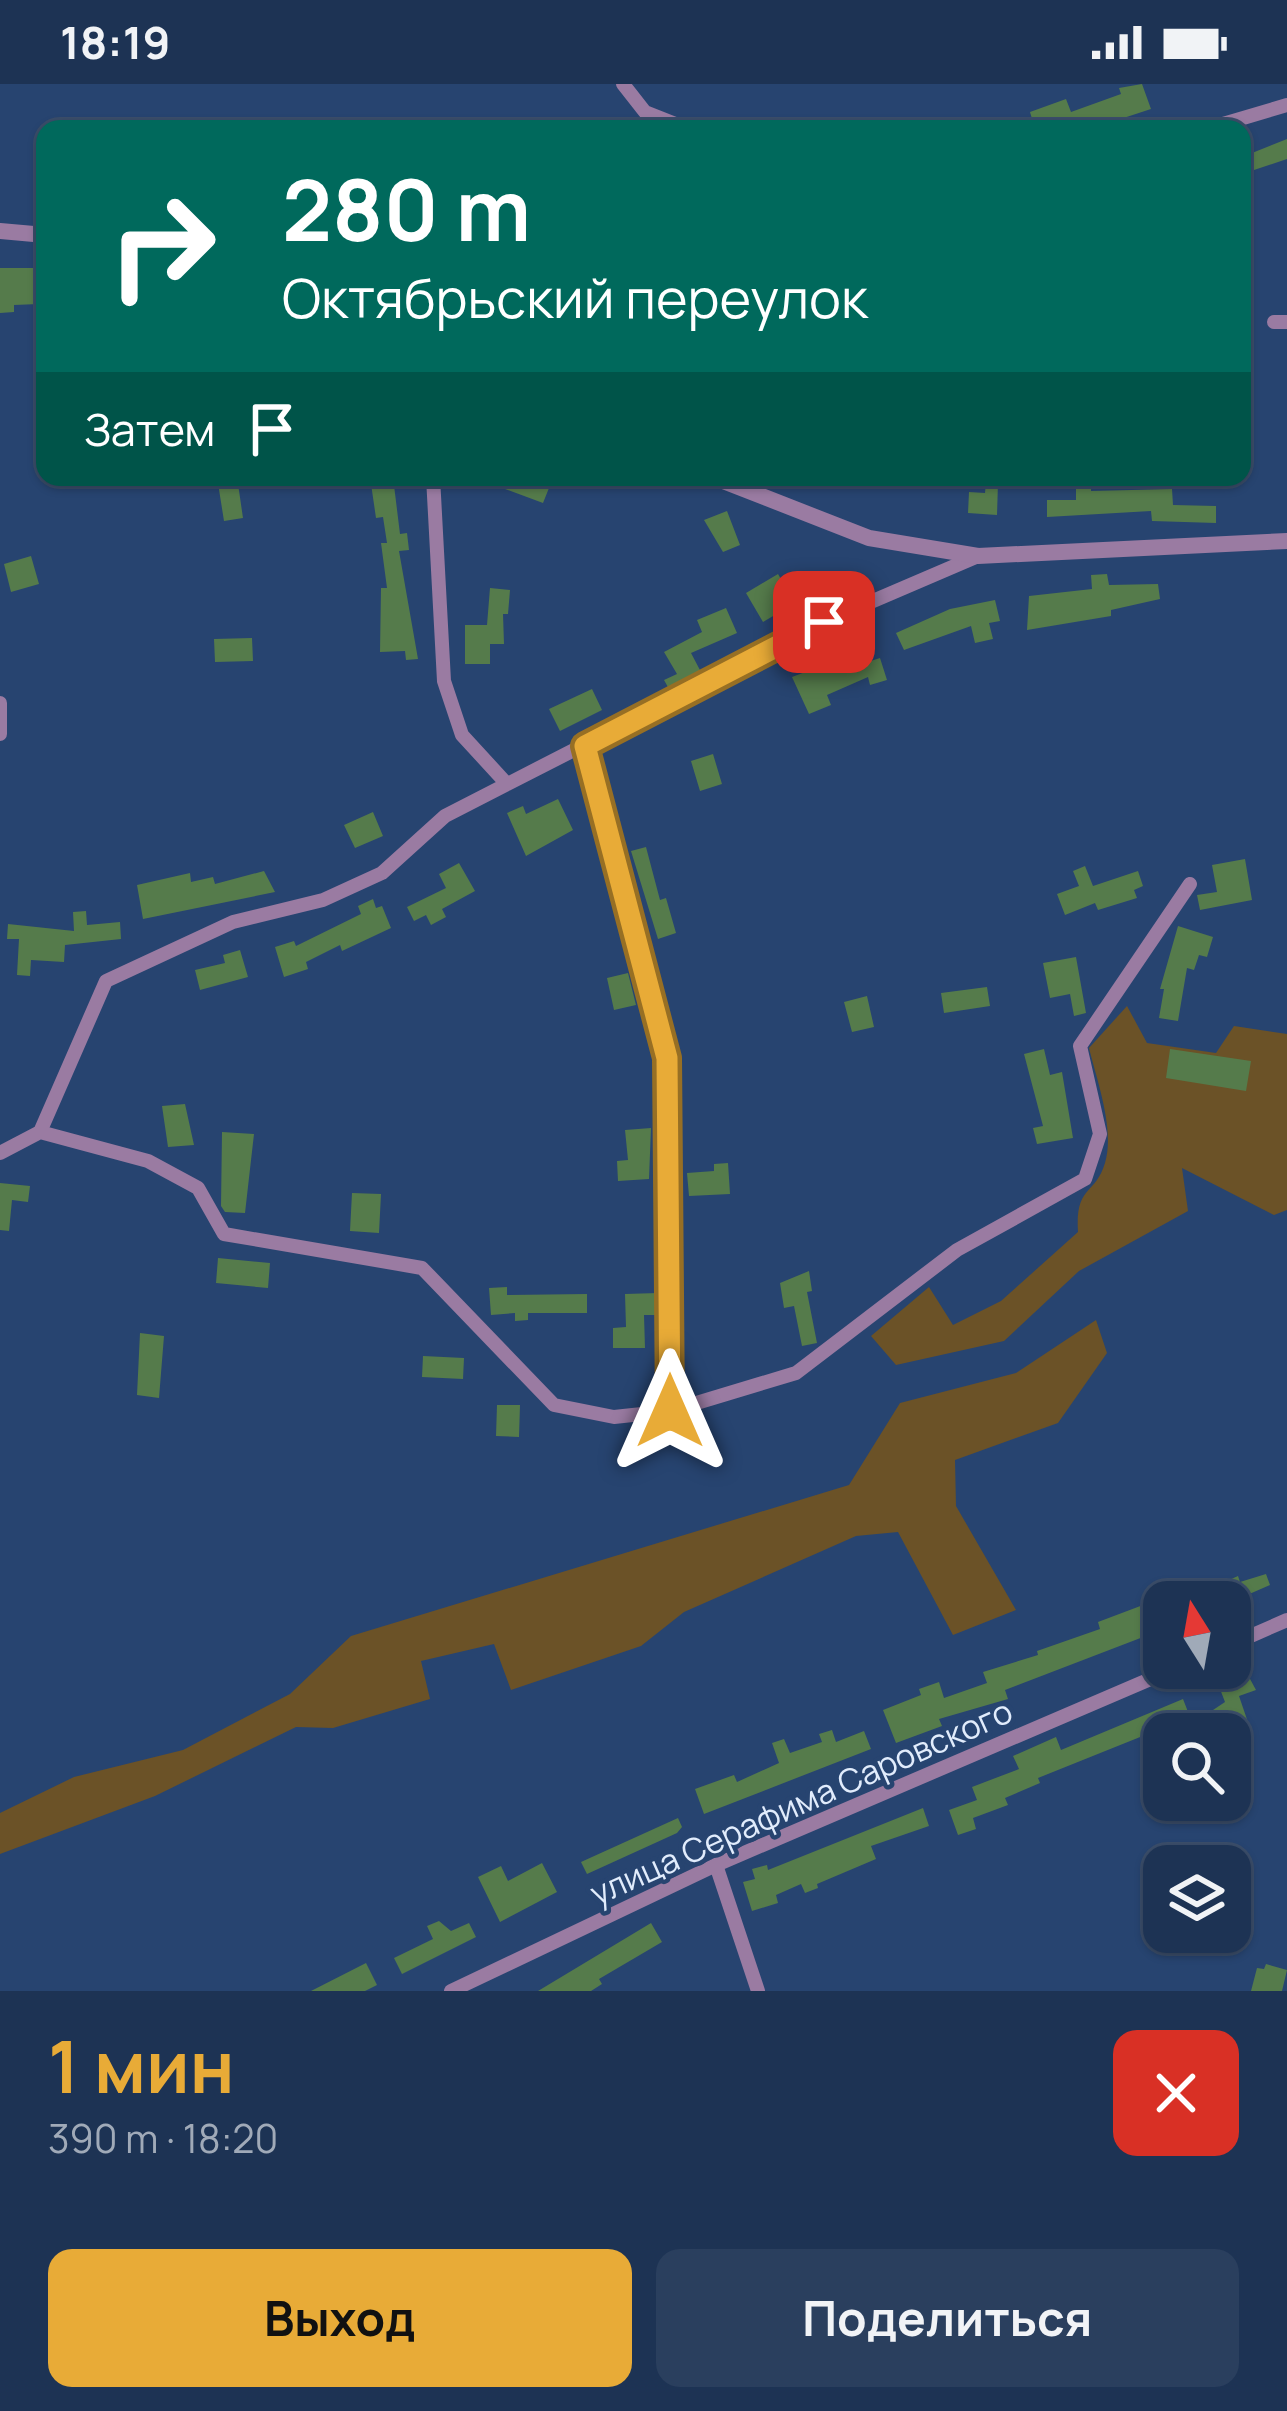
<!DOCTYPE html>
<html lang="ru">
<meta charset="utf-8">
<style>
body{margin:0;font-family:Manrope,sans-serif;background:#2a3f5e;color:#f1f3f6;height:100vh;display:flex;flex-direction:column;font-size:45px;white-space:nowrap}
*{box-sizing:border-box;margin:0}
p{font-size:39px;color:#a0aab8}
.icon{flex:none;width:66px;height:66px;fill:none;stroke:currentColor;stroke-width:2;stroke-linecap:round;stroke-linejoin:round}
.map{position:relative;height:1907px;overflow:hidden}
.details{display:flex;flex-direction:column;background:#1d3354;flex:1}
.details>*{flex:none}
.guide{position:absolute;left:36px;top:36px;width:1215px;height:366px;border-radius:24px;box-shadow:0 3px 9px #0004,0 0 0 3px #3b4e6b;background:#00695c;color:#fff;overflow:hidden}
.needle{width:78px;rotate:349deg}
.fabs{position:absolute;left:1143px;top:1497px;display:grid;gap:24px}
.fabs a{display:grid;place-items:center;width:108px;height:108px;border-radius:24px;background:#1d3354;box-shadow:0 3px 9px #0004,0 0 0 3px #3b4e6b;font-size:60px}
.pin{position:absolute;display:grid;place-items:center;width:102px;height:102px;color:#fff;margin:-51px;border-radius:24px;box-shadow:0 6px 18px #0006}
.me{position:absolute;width:132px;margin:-66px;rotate:0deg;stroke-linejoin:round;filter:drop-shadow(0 0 9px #0008)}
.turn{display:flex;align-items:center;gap:42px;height:252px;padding:0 48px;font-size:54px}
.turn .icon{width:156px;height:156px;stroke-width:2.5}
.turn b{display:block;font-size:84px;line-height:102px}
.then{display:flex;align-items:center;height:114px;padding:0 48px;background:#0003;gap:24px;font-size:45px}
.round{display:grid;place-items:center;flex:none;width:126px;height:126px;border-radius:24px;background:#2a3f5e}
.overview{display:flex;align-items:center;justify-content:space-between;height:204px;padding:0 48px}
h1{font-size:72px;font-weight:700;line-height:90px;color:#e8ab37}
.button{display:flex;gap:24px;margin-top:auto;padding:24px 48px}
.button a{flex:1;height:138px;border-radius:24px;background:#e8ab37;color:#111;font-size:48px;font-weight:700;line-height:138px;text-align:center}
.button a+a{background:#2a3f5e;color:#f1f3f6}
.status{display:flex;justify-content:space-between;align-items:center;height:84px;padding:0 60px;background:#1d3354;direction:ltr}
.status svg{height:33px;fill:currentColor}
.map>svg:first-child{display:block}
.green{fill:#6b5227}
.building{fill:#557b4b}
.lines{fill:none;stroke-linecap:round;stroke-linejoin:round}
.minor{stroke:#9a7ba2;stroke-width:14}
.tertiary{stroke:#9a7ba2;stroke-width:16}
.route-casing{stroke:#976f24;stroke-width:30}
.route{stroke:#e8ab37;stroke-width:21}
.labels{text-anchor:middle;stroke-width:9;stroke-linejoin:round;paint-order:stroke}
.street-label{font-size:33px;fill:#e1ecfc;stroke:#274470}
</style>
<div class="status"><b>18:19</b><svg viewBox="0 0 49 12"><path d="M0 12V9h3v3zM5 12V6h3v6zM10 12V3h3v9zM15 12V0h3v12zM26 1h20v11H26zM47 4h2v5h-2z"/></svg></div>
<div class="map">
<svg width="1287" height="1907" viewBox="0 0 1287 1907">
<rect width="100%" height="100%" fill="#274470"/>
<path class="green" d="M1127,922L1147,959L1216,969L1234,942L1287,950V1126L1274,1131L1182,1084L1188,1127L1079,1187L1004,1257L896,1281L871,1252L929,1203L953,1241L1001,1217L1078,1148C1075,1101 1095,1112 1105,1079C1115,1045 1097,997 1089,964Z
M1096,1236L1107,1269L1058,1339L955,1376L956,1422L1016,1526L953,1551L898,1448L856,1452L684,1528L641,1562L511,1606L494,1560L421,1577L430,1615L333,1644L296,1643L155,1712L0,1770V1729L74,1693L183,1666L290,1610L351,1552L849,1401L900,1319L1016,1289Z"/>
<path class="building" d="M1142,0L1151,25L1090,45H1035L1030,28L1066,15L1071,28L1121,10L1119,4Z
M1287,55V75L1242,90V73Z
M0,184H45L39,220L14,221V228L0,229Z
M217,393H237L243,434L224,437Z
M370,393H393L400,450L407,449L409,466L399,467L418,575L406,576L405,567L380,568L381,504H387L381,459H387L383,433L376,434Z
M509,393L551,399L543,419L505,405Z
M986,398L998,399L997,431L968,429L969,408L985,409Z
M1091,401V407L1172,405L1173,421L1216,422V439L1152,437L1151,427L1047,433V416H1076V402Z
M727,427L740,461L723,468L704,436Z
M31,472L39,500L11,508L4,480Z
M778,490L785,502L775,508L785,525L763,538L746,509Z
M1107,490L1109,501L1158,500L1160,515L1111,526V532L1027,546L1029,512L1092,505L1091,491Z
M490,504L510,506L508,530H503L504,560H490V580H465V541H487Z
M995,516L1000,537L989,539L993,555L975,559L971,542L904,566L896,549L950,525Z
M726,524L737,549L691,569L701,588L669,605L664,596L677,590L664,568L702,548L697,536Z
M252,554L253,577L215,578L214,555Z
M850,571L855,582L880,574L887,596L870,601L868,593L827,611L831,621L809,630L792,593Z
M592,605L602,626L560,647L549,625Z
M713,670L722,700L700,707L691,677Z
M558,715L573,746L526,772L507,729L523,722L526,730Z
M373,728L383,752L355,764L344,741Z
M646,763L660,816L666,814L676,849L658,855L631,767Z
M1245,775L1252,816L1200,826L1197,811L1217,808L1212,781Z
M459,779L475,807L442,825L446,833L431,841L426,831L414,837L407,823L446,804L439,790Z
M1085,782L1093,802L1138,787L1143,802L1134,806L1137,814L1098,826L1095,819L1065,831L1057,810L1079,802L1073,787Z
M264,787L275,808L143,835L137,801L190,789L191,798L213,793L215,800Z
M373,815L376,824L382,822L391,844L342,867L340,861L306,878L308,885L284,893L275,863L294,857L296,862L361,830L358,822Z
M86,827L87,841L120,838L121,855L65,861L64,878L31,876L30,892L17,891L19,855H7L8,840L74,847L73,828Z
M1178,842L1213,853L1207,873L1199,871L1194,886L1187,884L1178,937L1159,934L1164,905H1160Z
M240,866L248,893L200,906L195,886L225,879L223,871Z
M1076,873L1086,929L1074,932L1070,910L1050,914L1043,879Z
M628,889L636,921L614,926L607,894Z
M987,903L990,922L944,929L941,909Z
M867,912L874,943L852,948L844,918Z
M1044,965L1050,991L1062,988L1073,1054L1037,1060L1033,1044L1043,1042L1024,970Z
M1170,965L1251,977L1246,1007L1166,994Z
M185,1020L194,1061L168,1063L162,1022Z
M651,1044L649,1095L618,1097L617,1077L628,1076L625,1046Z
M222,1048L254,1050L245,1129L225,1128L221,1122Z
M728,1079L730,1110L689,1112L687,1089L714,1087V1080Z
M0,1099L30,1102L28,1118L12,1116L9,1147L0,1146Z
M352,1109L381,1110L379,1149L350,1147Z
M218,1174L270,1179L268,1204L216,1199Z
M809,1187L812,1207L807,1208L817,1259L802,1262L794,1222L784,1224L780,1199Z
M507,1203V1211L587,1210V1229H528V1236L515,1237V1229L491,1231L489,1204Z
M658,1209V1231H644L645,1264H613V1244L626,1243L625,1210Z
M140,1249L164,1252L159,1314L137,1311Z
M423,1272L464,1274L463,1295L422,1293Z
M497,1321H520L519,1353L496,1352Z
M1266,1490L1270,1501L1231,1518H1180L1238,1492L1240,1498Z
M1151,1518L1164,1545L1005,1606L1008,1615L939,1635L942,1642L896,1659L883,1626L921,1611L919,1605L939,1598L944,1614L987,1599L983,1588L1038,1571L1037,1567L1100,1545L1098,1538Z
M1243,1582L1256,1606L1239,1612L1253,1653L1230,1662V1650H1210L1204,1632L1225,1618L1215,1592Z
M1183,1615L1190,1633L1038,1694L1040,1699L1005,1714L1008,1721L973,1734L976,1745L958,1751L949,1726L977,1716L972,1703L1019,1685L1013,1672L1056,1653L1061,1666Z
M832,1646L836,1658L864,1647L871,1665L704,1730L695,1705L734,1691L737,1698L779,1679L772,1659L784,1655L790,1669L822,1658L819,1650Z
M923,1724L929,1742L871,1762L876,1775L817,1800L818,1804L805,1809L801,1800L776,1811L778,1819L752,1827L743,1798L755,1795L752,1785L767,1781L768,1786Z
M678,1734L682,1743L677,1749L587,1790L581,1778Z
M542,1779L557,1808L500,1838L478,1793L501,1782L508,1797Z
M439,1837L451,1847L469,1839L476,1853L402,1890L394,1874L433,1855L427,1842Z
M651,1839L662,1858L599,1895L602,1900L591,1907H538Z
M366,1879L377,1901L365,1907H311Z
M1266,1880L1287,1886L1282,1907H1251L1257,1884L1264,1885Z"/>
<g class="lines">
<path class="minor" d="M623,0L645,28L688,45
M1206,45L1287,21
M1274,238H1287
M433,393L444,597L462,651L507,700
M0,619V650
M585,662L667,974L670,1327
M40,1048L148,1077L198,1104L224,1150L422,1184L554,1321L614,1333L670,1327L796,1289L957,1166L1085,1095L1100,1050L1080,962L1190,800
M0,1069L40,1048L106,897L233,838L323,816L382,789L445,732L824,538L978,472
M1230,1561L1287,1536
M716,1781L758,1907
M451,1907L716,1781L1176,1584"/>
<path class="tertiary" d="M0,147L45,151
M713,393L869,454L978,472L1287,457"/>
</g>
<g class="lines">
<defs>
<path id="route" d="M670,1327L667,974L585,662L824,538"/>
</defs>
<use href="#route" class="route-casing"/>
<use href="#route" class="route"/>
</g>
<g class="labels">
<g class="street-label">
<text transform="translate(801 1718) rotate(-24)" y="12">улица Серафима Саровского</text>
</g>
</g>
</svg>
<div class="fabs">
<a><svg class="needle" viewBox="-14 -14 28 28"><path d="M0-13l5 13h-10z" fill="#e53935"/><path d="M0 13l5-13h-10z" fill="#a0aab8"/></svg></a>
<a><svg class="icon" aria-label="search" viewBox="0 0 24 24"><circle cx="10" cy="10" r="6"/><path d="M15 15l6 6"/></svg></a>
<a><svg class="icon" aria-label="layers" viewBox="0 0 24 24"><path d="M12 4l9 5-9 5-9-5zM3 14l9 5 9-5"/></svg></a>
</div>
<div class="pin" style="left:824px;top:538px;background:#d93025"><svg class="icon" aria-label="arrive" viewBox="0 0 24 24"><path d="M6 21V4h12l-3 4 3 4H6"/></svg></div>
<svg class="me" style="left:670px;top:1327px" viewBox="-20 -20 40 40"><path d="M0-17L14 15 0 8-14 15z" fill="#e8ab37" stroke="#fff" stroke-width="4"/></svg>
<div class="guide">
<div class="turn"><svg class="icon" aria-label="right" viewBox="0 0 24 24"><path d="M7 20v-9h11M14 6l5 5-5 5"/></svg><div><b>280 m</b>Октябрьский переулок</div></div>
<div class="then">Затем<svg class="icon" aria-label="arrive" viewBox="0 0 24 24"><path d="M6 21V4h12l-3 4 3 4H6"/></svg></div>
</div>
</div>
<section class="details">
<div class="overview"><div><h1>1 мин</h1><p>390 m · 18:20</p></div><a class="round" style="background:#d93025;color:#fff"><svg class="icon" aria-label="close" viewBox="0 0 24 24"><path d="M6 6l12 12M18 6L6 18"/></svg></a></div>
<div class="button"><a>Выход</a><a>Поделиться</a></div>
</section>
